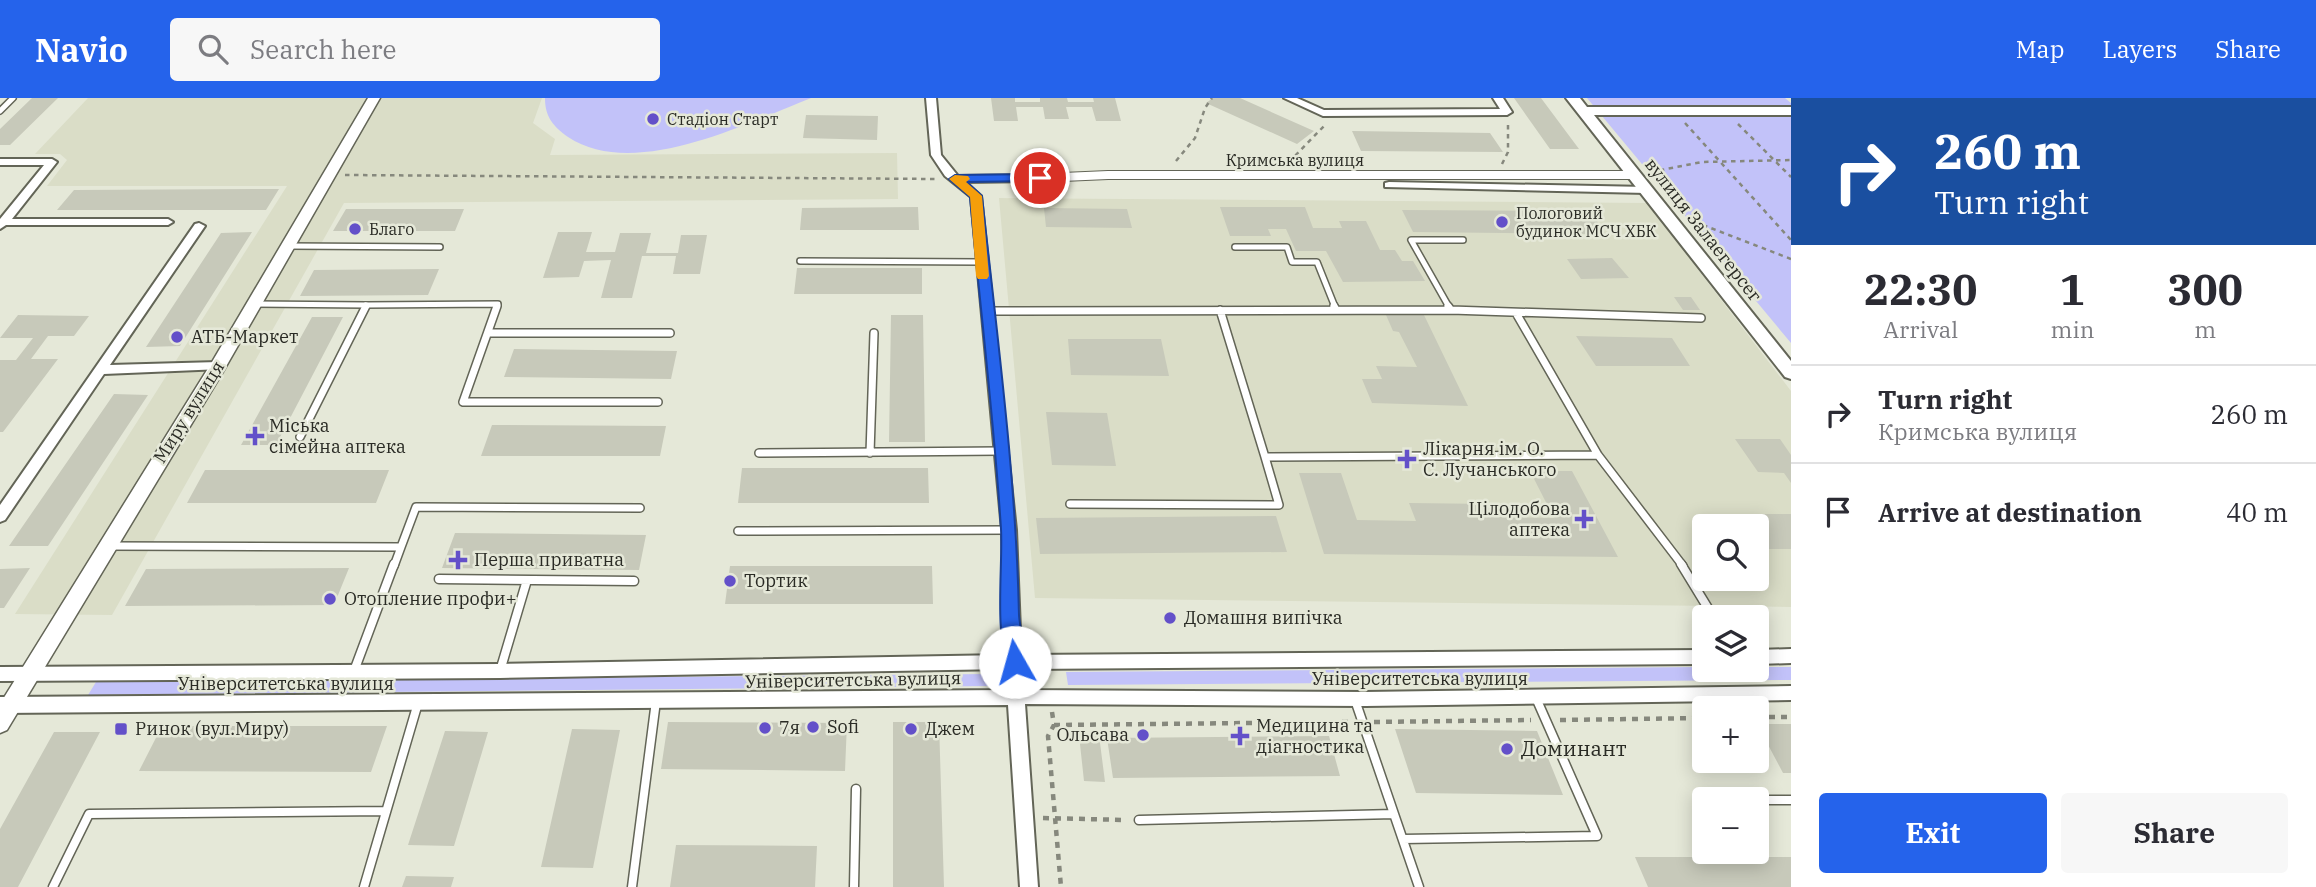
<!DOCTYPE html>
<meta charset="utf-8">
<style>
body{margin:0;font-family:"IBM Plex Serif",serif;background:#f7f7f7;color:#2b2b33;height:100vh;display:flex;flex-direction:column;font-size:26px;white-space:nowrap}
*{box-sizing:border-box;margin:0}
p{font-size:23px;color:#7c7c81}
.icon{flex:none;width:38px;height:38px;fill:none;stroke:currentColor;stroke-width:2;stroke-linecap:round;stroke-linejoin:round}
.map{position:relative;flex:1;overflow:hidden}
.sheet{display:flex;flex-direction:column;background:#fff;width:525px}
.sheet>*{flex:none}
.guide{background:#1a4fa0;color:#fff;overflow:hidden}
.controls{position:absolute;left:1692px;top:416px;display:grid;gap:14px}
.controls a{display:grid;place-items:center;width:77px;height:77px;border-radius:7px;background:#fff;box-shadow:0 4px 18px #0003;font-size:35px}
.pin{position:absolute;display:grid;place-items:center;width:60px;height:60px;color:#fff;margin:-30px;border:4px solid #fff;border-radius:50%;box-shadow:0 2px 7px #0007}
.me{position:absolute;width:77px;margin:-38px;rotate:353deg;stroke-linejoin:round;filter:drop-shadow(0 0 5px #0008)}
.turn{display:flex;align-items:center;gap:24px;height:147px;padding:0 28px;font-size:32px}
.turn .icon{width:91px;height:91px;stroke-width:2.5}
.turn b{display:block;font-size:49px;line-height:60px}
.eta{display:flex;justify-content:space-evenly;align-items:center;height:119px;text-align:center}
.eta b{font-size:42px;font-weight:700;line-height:49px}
.cta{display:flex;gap:14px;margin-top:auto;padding:14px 28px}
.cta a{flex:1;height:80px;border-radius:7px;background:#2563eb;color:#fff;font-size:28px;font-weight:700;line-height:80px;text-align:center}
.cta a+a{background:#f7f7f7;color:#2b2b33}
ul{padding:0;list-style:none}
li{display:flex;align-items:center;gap:21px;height:98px;padding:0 28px;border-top:2px solid #e1e1e2}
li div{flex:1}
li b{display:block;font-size:26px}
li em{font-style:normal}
header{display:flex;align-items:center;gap:42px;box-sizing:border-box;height:98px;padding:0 35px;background:#2563eb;color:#fff}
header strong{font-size:33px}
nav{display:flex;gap:38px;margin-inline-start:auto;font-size:24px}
.search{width:490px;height:63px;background:#f7f7f7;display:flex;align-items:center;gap:18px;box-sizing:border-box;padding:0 24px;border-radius:7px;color:#7c7c81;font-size:26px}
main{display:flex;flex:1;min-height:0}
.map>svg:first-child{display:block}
.built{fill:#daddc7;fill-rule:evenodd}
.green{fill:#c2c2f9}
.building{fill:#c7c9ba}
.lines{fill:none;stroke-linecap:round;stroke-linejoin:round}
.service-far2-casing{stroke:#636557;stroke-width:8}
.service-far1-casing{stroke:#636557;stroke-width:10}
.service-casing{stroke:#636557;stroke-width:11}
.pedestrian-casing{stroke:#636557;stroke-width:10}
.minor-casing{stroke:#636557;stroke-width:4}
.tertiary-casing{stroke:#636557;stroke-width:3}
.secondary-casing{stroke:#636557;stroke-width:4}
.path-far1{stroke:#86887d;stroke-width:2.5;stroke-dasharray:4.5 4.5;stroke-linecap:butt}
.path{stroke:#86887d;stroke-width:4.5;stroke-dasharray:6 6;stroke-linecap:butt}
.service-far2{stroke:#fff;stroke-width:5}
.service-far1{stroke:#fff;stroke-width:7}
.service{stroke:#fff;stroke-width:8}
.pedestrian{stroke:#fff;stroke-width:8}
.minor{fill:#fff;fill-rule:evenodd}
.tertiary{fill:#fff;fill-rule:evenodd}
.secondary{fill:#fff;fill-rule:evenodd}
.route{fill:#2563eb;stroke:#184099;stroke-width:2}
.slow{fill:#f59e0b}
.poi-dot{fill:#6350c9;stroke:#e5e8d8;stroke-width:2.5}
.labels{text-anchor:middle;stroke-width:5;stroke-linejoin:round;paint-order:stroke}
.far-poi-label{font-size:16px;fill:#2a2b25;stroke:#e5e8d8;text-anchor:start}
.far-street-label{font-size:16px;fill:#2a2b25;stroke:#e5e8d8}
.street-label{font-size:18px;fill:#2a2b25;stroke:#e5e8d8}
.poi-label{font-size:18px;fill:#2a2b25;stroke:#e5e8d8;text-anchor:start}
.near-poi-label{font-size:21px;fill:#2a2b25;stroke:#e5e8d8;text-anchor:start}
</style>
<header>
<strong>Navio</strong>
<div class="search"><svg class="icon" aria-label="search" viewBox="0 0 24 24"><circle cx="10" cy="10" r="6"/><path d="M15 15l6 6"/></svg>Search here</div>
<nav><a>Map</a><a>Layers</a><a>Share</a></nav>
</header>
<main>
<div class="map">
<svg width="1791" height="789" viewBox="0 0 1791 789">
<rect width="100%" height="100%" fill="#e5e8d8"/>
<path class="built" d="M88,0H542L533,25L555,41L550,57L897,55L898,101L344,105L112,517L15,516L287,88H47L67,62L60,56H35Z
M999,100L1647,105L1791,293V509L1035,500ZM1704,429H1757V481H1704Z"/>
<path class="green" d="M545,0H811C747,25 634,83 568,39C553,28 545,19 545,0Z
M1587,0H1785L1791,5V245Z
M1704,569V572H1757V569H1791V582L1068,587L1066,574Z
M991,576L992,588L88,597L96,584Z"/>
<path class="building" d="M32,0H58L10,47H0V31Z
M991,0H1015V4H1040V0H1067L1068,4H1094L1093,0H1115L1121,23H1096L1092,9H1066L1069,21H1045L1043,9H1016L1018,23H994Z
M1213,0H1240L1314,33L1297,46L1206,5Z
M1514,0H1541L1579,51H1550Z
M806,17L878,18L877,42L803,40Z
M1352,33L1490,35L1503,54L1361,53Z
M279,91L266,112H57L74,92Z
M918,109L919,132H800L802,110Z
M1220,109H1305L1313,130H1342L1339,123H1366L1380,152H1395L1402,163H1413L1425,183L1343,184L1326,153H1296L1286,131H1268L1271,138H1230Z
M1044,110L1127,111L1132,130L1046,129Z
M346,111H464L455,133H333Z
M1402,112L1590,113L1606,136L1413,134Z
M252,134L180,248L146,249L221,135Z
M558,134H592L586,154H615L620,135H651L646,155H678L681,137H707L700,176H673L676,158H642L632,200H601L611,162L584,163L579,179L543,180Z
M1612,160L1629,180L1581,181L1567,161Z
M797,170H922V196H794Z
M439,171L428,197L300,198L314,172Z
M1674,199H1691L1700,212H1683Z
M18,217L89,218L74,238H48L31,261H58L3,334H0V262H16L33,240H0Z
M891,217H923L925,344H889Z
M1386,217H1424L1468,308L1372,305L1362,281H1382L1376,268L1417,269L1399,234L1393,233Z
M312,219H343L276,347H241Z
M1576,238L1672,240L1690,268H1596Z
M1068,241H1161L1169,278L1071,277Z
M514,251L677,253L671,281L504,279Z
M114,296L148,297L48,448H9Z
M1046,314L1107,315L1116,368L1052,367Z
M492,327L666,328L660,358H481Z
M1735,341H1780L1791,357V385L1784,375L1758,374Z
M742,370H928L929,405H738Z
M205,372H389L376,405H187Z
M1530,373H1572L1618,459L1324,456L1299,375H1341L1357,422L1416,423L1409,405L1491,406L1497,419L1554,420Z
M1725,416H1791V451H1757V429H1733Z
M1276,418L1287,454L1040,456L1036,420Z
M455,435L646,437L639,472L442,470Z
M730,468H932L933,506H725Z
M30,470L4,510H0V471Z
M349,470L334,507L125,508L146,471Z
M668,624L847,625L845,673L661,671Z
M893,624H939L944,789H893Z
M1757,626H1791V675H1783Z
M162,628H387L371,674L139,673Z
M572,631L620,632L593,770L541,769Z
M1395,631L1537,633L1563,697L1416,695Z
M445,633L488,634L454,748L408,747Z
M54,634H100L18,789H0V731Z
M1079,637H1099L1105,684L1084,683Z
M1329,638L1340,678L1113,680L1107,640Z
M676,747L817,748L815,789H670Z
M1635,759H1791V789H1648Z
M406,778L454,779L451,789H402Z"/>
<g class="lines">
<defs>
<path id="service-far2" d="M0,13L13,0
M288,148L440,149
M1235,149H1287L1292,164H1317L1335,209
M800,163L981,164
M255,206L366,207L365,209
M366,207L498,206L497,209
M1449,209L1411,142H1463"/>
<path id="service-far1" d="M497,208L463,304H658
M1334,208L1336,212
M1448,208L1451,212
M1220,212L1265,359L1598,357L1516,215
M986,213L1451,212L1701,220
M488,235H670
M300,339L366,208
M759,355L1001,353
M870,355L874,235
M1598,357L1683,468
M1070,406L1279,407L1265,359
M738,433L1008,432
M109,448L401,449L394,468
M401,449L416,409L640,410"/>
<path id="service" d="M1681,466L1714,520
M439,481L634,483
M354,573L394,466
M500,573L527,482
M1757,702H1791
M1394,716L1419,789
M1139,722L1394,716L1355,602
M1403,741L1597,738L1536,600
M53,789L89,716L386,713
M364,789L418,605
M632,789L656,603
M854,789L856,691"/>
<path id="pedestrian" d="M1040,80L1108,77H1635"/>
<path id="minor" d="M926,0H936L941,57L958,78L1040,77L1045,80L1040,83L965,84L981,98L1016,432L1021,557L1704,552V566L1022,571L1024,592L1365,594L1791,588V602L1365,608L1025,606L1038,789H1020L1008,607L0,615V599L1007,592L1006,571L500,580L0,583V569L500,566L1005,557L1002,432L971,99L945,78L931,57Z
M1284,0H1297L1324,12L1500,11L1493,0H1503L1512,14L1507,17L1323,18Z
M0,61H52L57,64L12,121H168L173,124L168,127H6L0,131V121L44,67H0Z
M1389,84L1647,89L1652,92L1647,95L1385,89V85Z
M199,125L205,128L110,267L218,264L222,265L224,268L222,271L104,276L5,422L0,424V407L195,126Z
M1791,551V565L1757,566V552Z"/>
<path id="tertiary" d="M368,0H380L224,272L7,632L0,635V606L212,264Z"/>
<path id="secondary" d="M1566,0H1580L1587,9H1791V17H1594L1791,263V281L1785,279Z"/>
</defs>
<use href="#service-far2" class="service-far2-casing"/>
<use href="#service-far1" class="service-far1-casing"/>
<use href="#service" class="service-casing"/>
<use href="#pedestrian" class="pedestrian-casing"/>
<use href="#minor" class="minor-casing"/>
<use href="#tertiary" class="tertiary-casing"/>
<use href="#secondary" class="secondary-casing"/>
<path class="path-far1" d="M1685,25L1791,142
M1738,26L1791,79
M1176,63L1195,40L1205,10L1212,0
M1289,64L1325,27
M1502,66L1508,54V26
M1651,74L1702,64L1791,62
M345,77L936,81
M1703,127L1791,161"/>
<path class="path" d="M1052,614L1054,627L1048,638L1061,789
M1757,619H1791
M1560,622L1704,620
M1374,624L1531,622
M1054,627L1349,624
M1043,720L1126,722"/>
<use href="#service-far2" class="service-far2"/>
<use href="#service-far1" class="service-far1"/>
<use href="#service" class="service"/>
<use href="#pedestrian" class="pedestrian"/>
<use href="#minor" class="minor"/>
<use href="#tertiary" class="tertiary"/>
<use href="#secondary" class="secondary"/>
</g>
<path class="route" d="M1040,76L1046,80L1044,83L967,84L982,98C997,238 1016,377 1019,517C1020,533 1028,555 1021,569L1015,572L1009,569C994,538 1003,467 1001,431C994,320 980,210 970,99L949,81L955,77Z"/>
<path class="slow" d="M955,77L968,78L970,81L966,84L982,98L989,178L987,181H978L976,178L970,99L949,81Z"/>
<g class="poi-dot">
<circle cx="653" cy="21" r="7"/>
<circle cx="1502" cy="124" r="7"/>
<circle cx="355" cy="131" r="7"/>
<circle cx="177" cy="239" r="7"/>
<path d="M251.5 327.5h7v7h7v7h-7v7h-7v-7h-7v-7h7z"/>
<path d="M1403.5 350.5h7v7h7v7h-7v7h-7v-7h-7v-7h7z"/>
<path d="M1580.5 410.5h7v7h7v7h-7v7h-7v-7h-7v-7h7z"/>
<path d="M454.5 451.5h7v7h7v7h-7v7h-7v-7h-7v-7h7z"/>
<circle cx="730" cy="483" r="7"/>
<circle cx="330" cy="501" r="7"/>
<circle cx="1170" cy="520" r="7"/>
<circle cx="813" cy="629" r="7"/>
<circle cx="765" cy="630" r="7"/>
<rect x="114" y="624" width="14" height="14" rx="3.5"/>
<circle cx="911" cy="631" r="7"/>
<circle cx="1143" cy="637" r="7"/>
<path d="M1236.5 627.5h7v7h7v7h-7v7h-7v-7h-7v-7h7z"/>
<circle cx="1507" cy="651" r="7"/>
</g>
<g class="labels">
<g class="far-poi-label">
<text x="667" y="27">Стадіон Старт</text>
<text x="1516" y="121">Пологовий<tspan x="1516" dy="18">будинок МСЧ ХБК</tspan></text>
<text x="369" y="137">Благо</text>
</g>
<g class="far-street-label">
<text x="1295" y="68">Кримська вулиця</text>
</g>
<g class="street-label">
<text transform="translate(1703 132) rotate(52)" y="6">вулиця Залаегерсег</text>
<text transform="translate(189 314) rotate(-58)" y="6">Миру вулиця</text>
<text x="1420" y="587">Університетська вулиця</text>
<text transform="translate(853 582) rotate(-1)" y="6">Університетська вулиця</text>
<text x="286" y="592">Університетська вулиця</text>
</g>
<g class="poi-label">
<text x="191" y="245">АТБ-Маркет</text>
<text x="269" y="334">Міська<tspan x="269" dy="21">сімейна аптека</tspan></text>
<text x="1423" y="357">Лікарня ім. О.<tspan x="1423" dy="21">С. Лучанського</tspan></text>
<text x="1570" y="417" text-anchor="end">Цiлодобова<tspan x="1570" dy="21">аптека</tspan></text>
<text x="474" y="468">Перша приватна</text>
<text x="744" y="489">Тортик</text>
<text x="344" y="507">Отопление профи+</text>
<text x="1184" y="526">Домашня випічка</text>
<text x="1256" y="634">Медицина та<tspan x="1256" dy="21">діагностика</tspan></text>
<text x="827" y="635">Sofi</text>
<text x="779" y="636">7я</text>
<text x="135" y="637">Ринок (вул.Миру)</text>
<text x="925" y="637">Джем</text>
<text x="1129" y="643" text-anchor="end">Ольсава</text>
</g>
<g class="near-poi-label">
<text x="1521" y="658">Доминант</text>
</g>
</g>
</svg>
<div class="controls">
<a><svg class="icon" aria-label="search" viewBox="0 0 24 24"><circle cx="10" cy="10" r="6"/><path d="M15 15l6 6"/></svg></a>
<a><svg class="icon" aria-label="layers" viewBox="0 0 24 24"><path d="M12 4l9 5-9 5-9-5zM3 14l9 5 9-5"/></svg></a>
<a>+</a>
<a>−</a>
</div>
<div class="pin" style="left:1040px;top:80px;background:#d93025"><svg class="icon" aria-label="arrive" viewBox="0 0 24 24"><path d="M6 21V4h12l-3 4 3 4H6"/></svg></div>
<svg class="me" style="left:1015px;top:564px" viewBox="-20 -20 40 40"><circle r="19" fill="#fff"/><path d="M0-13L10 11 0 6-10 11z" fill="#2563eb"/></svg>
</div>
<section class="sheet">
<div class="guide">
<div class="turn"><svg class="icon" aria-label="right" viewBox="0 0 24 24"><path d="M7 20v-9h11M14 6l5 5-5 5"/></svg><div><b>260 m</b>Turn right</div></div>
</div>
<div class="eta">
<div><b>22:30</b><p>Arrival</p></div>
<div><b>1</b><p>min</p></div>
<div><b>300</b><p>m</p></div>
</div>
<ul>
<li><svg class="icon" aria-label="right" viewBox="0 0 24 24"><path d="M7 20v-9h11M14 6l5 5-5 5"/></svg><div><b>Turn right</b><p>Кримська вулиця</p></div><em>260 m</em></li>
<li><svg class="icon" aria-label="arrive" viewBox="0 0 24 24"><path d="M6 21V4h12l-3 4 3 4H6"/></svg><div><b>Arrive at destination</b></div><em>40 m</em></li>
</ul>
<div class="cta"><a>Exit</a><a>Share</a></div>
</section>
</main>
